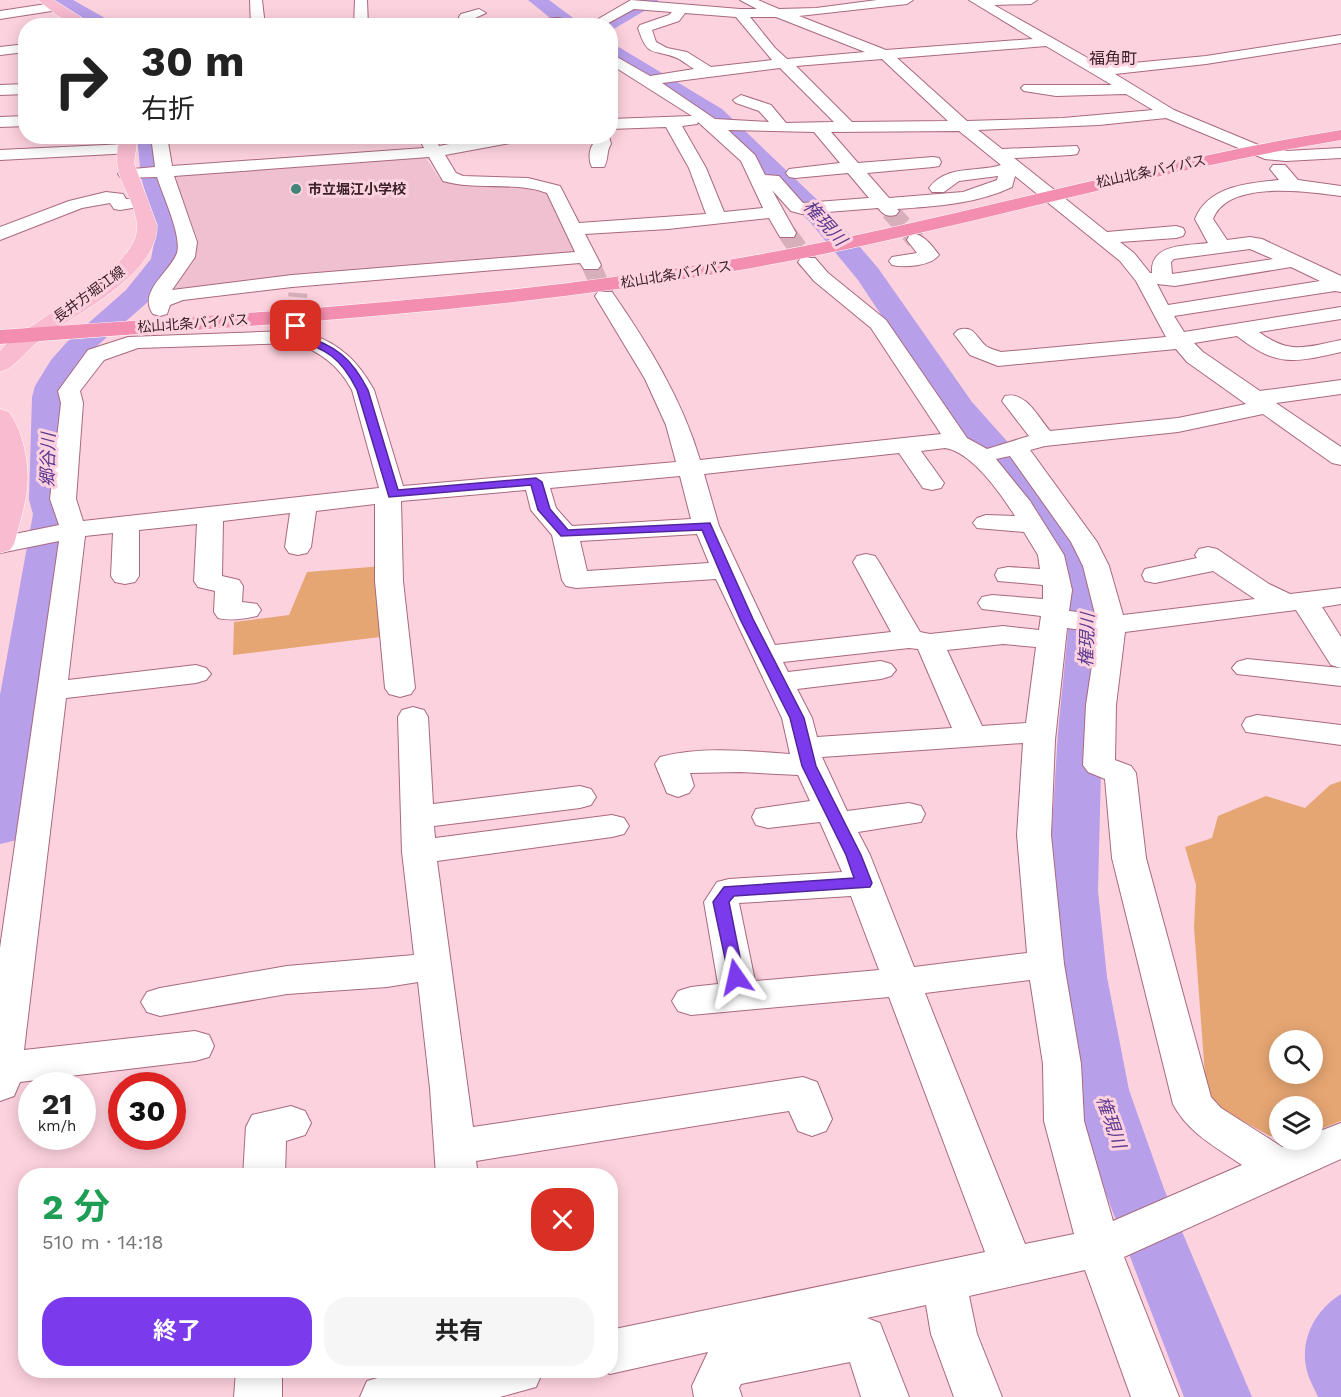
<!DOCTYPE html>
<html lang="ja">
<meta charset="utf-8">
<style>
body{margin:0;font-family:"Work Sans","Noto Sans JP",sans-serif;background:#f6f6f6;color:#222;height:100vh;display:flex;flex-direction:column;font-size:22px;white-space:nowrap}
*{box-sizing:border-box;margin:0}
p{font-size:20px;color:#767676}
.icon{flex:none;width:33px;height:33px;fill:none;stroke:currentColor;stroke-width:2;stroke-linecap:round;stroke-linejoin:round}
.map{position:relative;flex:1;overflow:hidden}
.panel{position:absolute;left:18px;top:1168px;width:600px;height:210px;display:flex;flex-direction:column;background:#fff;border-radius:24px;box-shadow:0 3px 15px #0003}
.panel>*{flex:none}
.hud{position:absolute;left:18px;top:18px;width:600px;height:126px;border-radius:24px;box-shadow:0 3px 15px #0003;background:#fff;color:#222;overflow:hidden}
.buttons{position:absolute;left:1269px;top:1030px;display:grid;gap:12px}
.buttons a{display:grid;place-items:center;width:54px;height:54px;border-radius:50%;background:#fff;box-shadow:0 3px 15px #0003;font-size:30px}
.speed{position:absolute;left:18px;top:1072px;display:flex;gap:12px;font-size:30px;font-weight:700;text-align:center}
.speed>*{display:grid;place-content:center;width:78px;height:78px;border-radius:50%;background:#fff;box-shadow:0 3px 15px #0003;line-height:1}
.speed small{font-size:15px;font-weight:400}
.speed .limit{border:9px solid #d22;background:#fff;color:#111}
.pin{position:absolute;display:grid;place-items:center;width:51px;height:51px;color:#fff;margin:-26px;border-radius:12px;box-shadow:0 3px 9px #0006}
.me{position:absolute;width:66px;margin:-33px;rotate:349deg;stroke-linejoin:round;filter:drop-shadow(0 0 4px #0008)}
.turn{display:flex;align-items:center;gap:21px;height:126px;padding:0 24px;font-size:27px}
.turn .icon{width:78px;height:78px;stroke-width:2.5}
.turn b{display:block;font-size:42px;line-height:51px}
.round{display:grid;place-items:center;flex:none;width:63px;height:63px;border-radius:24px;background:#f6f6f6}
.headline{display:flex;align-items:center;justify-content:space-between;height:102px;padding:0 24px}
h1{font-size:36px;font-weight:700;line-height:45px;color:#1e9e55}
.cta{display:flex;gap:12px;margin-top:auto;padding:12px 24px}
.cta a{flex:1;height:69px;border-radius:24px;background:#7c3aed;color:#fff;font-size:24px;font-weight:700;line-height:69px;text-align:center}
.cta a+a{background:#f6f6f6;color:#222}
.map>svg:first-child{display:block}
.built{fill:#efc0cf}
.green{fill:#e6a673;fill-rule:evenodd}
.water{fill:#b79fe9}
.lines{fill:none;stroke-linecap:round;stroke-linejoin:round}
.river{fill:#b79fe9;fill-rule:evenodd}
.minor-tunnel{stroke:#d6afbb;stroke-width:19;stroke-dasharray:19 10;stroke-linecap:butt}
.minor-casing{stroke:#a9697e;stroke-width:2}
.major-casing{stroke:#fff;stroke-width:1}
.highway-casing{stroke:#fff;stroke-width:1}
.minor{fill:#fff;fill-rule:evenodd}
.major{fill:#f8bbd0;fill-rule:evenodd}
.highway{fill:#f38eb0;fill-rule:evenodd}
.route{fill:#7c3aed;stroke:#51269a;stroke-width:1.5}
.poi-dot{fill:#428577;stroke:#fdd2df;stroke-width:2}
.labels{text-anchor:middle;stroke-width:6;stroke-linejoin:round;paint-order:stroke}
.far-street-label{font-size:14px;fill:#3b212a;stroke:#fdd2df}
.far-poi-label{font-size:14px;font-weight:bold;fill:#3b212a;stroke:#fdd2df;text-anchor:start}
.far-quarter-label{font-size:16px;fill:#3b212a;stroke:#fdd2df}
.water-label{font-size:18px;font-style:italic;fill:#5b3a8f;stroke:#fdd2df}
</style>
<div class="map">
<svg width="1341" height="1397" viewBox="0 0 1341 1397">
<rect width="100%" height="100%" fill="#fdd2df"/>
<path class="built" d="M424,156L439,178L462,184L525,185L547,192L576,249L571,254L178,289L173,287L193,260L198,240L173,174Z"/>
<path class="green" d="M383,566L388,636L233,655L234,622L289,615L307,572Z
M1341,781V1121L1313,1132L1312,1107H1280L1279,1137L1270,1136L1219,1108L1206,1089L1194,927L1196,885L1185,847L1212,838L1218,816L1266,796L1305,808L1330,785ZM1280,1041H1312V1074H1280Z"/>
<path class="water" d="M1341,1294V1397H1318C1315,1389 1309,1380 1307,1371C1299,1340 1315,1310 1341,1294Z"/>
<g class="lines">
<path class="river" d="M50,0H73L112,22L115,26H90L52,4Z
M528,0H549L584,26H560Z
M636,0H658L656,4L612,30L610,26H595Z
M610,44L617,46L722,109L829,211L878,268L972,402L1054,494L1093,553L1105,581L1110,611L1102,732L1098,891L1107,977L1129,1090L1164,1189L1252,1397H1184L1104,1189L1071,1090L1053,977L1048,891L1058,732L1070,611L1065,581L1055,553L1028,510L948,416L858,280L810,222L706,119L610,59Z
M137,136H161C161,152 163,167 167,182C173,200 185,219 184,238C178,304 91,330 67,386C63,396 66,408 66,418C66,445 66,473 65,500L69,514L24,828L17,840L0,844V695L33,514L29,500L32,397L35,386L51,360L67,342L126,290L151,259L156,232L141,177Z"/>
<path class="minor-tunnel" d="M890,211L916,240
M787,233L808,262
M591,265L605,296
M295,326L298,293"/>
<defs>
<path id="minor" d="M250,0H262L265,26H251Z
M355,0H367L368,26H354Z
M631,0L740,9H757L740,0H758L779,9L816,8L877,0H913L907,4L799,16L886,50L1033,39L969,0H1037L1031,4L994,5L1102,66L1206,56L1341,35V43L1206,64L1115,74L1174,110L1268,149L1286,151L1341,148V158L1286,161L1265,159L1166,118L1099,125L978,130L1002,149L1077,146L1079,150L1077,154L1071,155L1014,158L1107,232L1176,226L1183,228L1185,232L1183,236L1176,238L1120,242L1134,253L1150,273H1152C1150,243 1186,246 1208,243L1195,219C1208,186 1248,183 1279,180L1270,169L1273,165H1285L1298,180L1341,186V196C1309,192 1228,179 1213,219L1227,240L1250,237L1262,239L1339,275L1341,276V292L1335,291L1174,316L1184,332L1341,307V319L1259,332C1290,355 1306,347 1341,340V352C1293,363 1277,367 1237,336L1194,343L1203,352L1260,391L1341,380V394L1276,403L1341,447V465L1332,463L1263,414L1178,432L1045,446L1030,450L1097,542L1109,566L1123,615L1255,599L1213,571L1155,583L1145,581L1142,575L1145,569L1197,558L1195,555L1199,549L1208,547L1217,549L1269,584L1290,594L1341,588V604L1322,607L1341,637V668L1331,665L1296,610L1125,632L1116,705L1115,760L1131,766L1136,773L1146,858L1211,1097L1221,1108L1282,1147L1299,1140H1312V1134L1341,1123V1159L1124,1257L1179,1397H1131L1085,1270L969,1296L977,1334L1002,1397H954L931,1334L926,1305L867,1318L880,1323L909,1397H861L850,1362L741,1384L739,1388L742,1397H694L692,1386L708,1352L610,1374L603,1371H610V1330L985,1252L889,997L691,1015L678,1011L672,1001L678,991L691,987L718,984L704,902L717,882L729,879L842,872L820,822L768,828L756,825L752,817L756,809L810,801L798,775L740,772L690,773L694,786L689,793L678,797L667,793L655,764L660,757C700,746 749,751 790,754L782,718L716,579L576,588L566,586L562,580L552,535L531,510L526,490L401,501L403,581L415,688L411,694L400,697L389,694L385,688L375,581V504L316,511L311,547L307,553L298,555L289,553L285,547L290,513L223,521L222,576L239,580L243,586L242,602L257,604L261,610L257,616C244,619 231,621 218,618L214,612L215,591L198,587L194,581L197,524L139,530V576L135,582L125,584L115,582L111,576L113,533L85,536L68,680L196,665L206,668L211,674L206,680L196,683L66,698L24,1050L195,1031L209,1035L214,1046L209,1057L195,1061L20,1082L14,1096L0,1101V948L59,541L0,553V537L59,525L50,499L61,403L58,391L88,350L128,337L286,331L285,326L288,322L295,320L302,322L308,333C340,344 358,361 374,390L403,486L676,462L666,425L645,379L595,296L598,292H612C648,344 682,399 700,460L941,434L871,328L814,281L798,262L801,258H815L828,273L886,320L967,438L987,449L1029,436L1002,401L1005,396C1026,391 1038,417 1050,431L1178,418L1246,404L1187,362L1176,349L998,366L970,355L954,334L958,330C975,325 975,337 986,346C990,349 996,350 1001,352L1166,337L1136,281L1120,261L1015,176L1012,187C976,204 937,206 897,209L899,211L896,215C887,217 884,215 878,208L802,214L791,211L772,190L796,233L794,237H780L769,218L668,229L585,234L601,265L598,269H584L580,263L292,287L183,300L170,305L167,314L160,316L153,314C137,292 170,272 177,253C182,236 163,196 157,177L121,178L118,174L121,170L155,167L151,136H167L172,166L424,148L418,136H434L439,146L491,136H529L521,141L445,155L456,173L463,176L528,178L560,186L579,223L706,214L689,168L666,127L610,129V119L692,116L610,64V53L650,76L694,69C689,66 683,61 677,58C653,48 648,59 638,28L640,25L669,15L672,12L634,9L603,26H586ZM685,13L736,17L772,60L711,67L687,52L667,48L656,42L652,30L679,21ZM750,17H776L865,52L787,59L775,48ZM1046,46L1112,85H1024L1021,88L1024,91L1056,96L1126,94L1153,110L1063,118L967,121L897,58ZM882,59L948,121L852,122L796,66ZM780,68L834,122L786,123L771,105L741,95L733,100L736,103L759,111L769,122L715,119L662,83ZM698,122L741,161L763,208L724,212L706,168L682,126L697,124ZM728,130L814,132L840,163L789,169L786,173L789,177L795,178L848,173L869,198L803,203L779,176L765,175L755,155ZM959,131L1001,165C976,173 947,164 929,188L932,192H944L959,181L998,176L997,180L963,192L889,198L867,173L933,167L939,166L941,162L939,158L933,157L858,163L831,132ZM429,157L443,181C479,191 515,181 547,193L575,252L292,275L172,290L195,257L197,242L174,176ZM1250,249L1273,259L1172,274L1171,262L1174,259ZM1291,267L1320,281L1168,305L1157,284L1175,286ZM296,343C322,353 339,366 352,390L379,488L83,521L76,499L83,403L80,391L104,360L138,348ZM945,448C972,452 1001,494 1015,516L986,515L977,518L973,523L977,528L1024,532L1038,555L1040,569L1008,567L998,569L995,575L998,581L1043,585V599L992,595L982,597L978,603L982,609L1041,616L1039,630L1003,626L930,634L920,632L879,562L875,556L866,554L857,556L853,562L891,632L775,645L719,526L704,474L899,453L923,488L932,490L941,488L944,483L921,451ZM1010,456L1071,542L1083,566L1095,614L1069,611L1072,590L1064,555L1030,501L996,459ZM680,476L691,519L572,526L556,508L550,488ZM697,534L709,563L587,571L580,541ZM1067,628L1097,632L1086,705L1083,765L1088,772L1105,779L1112,858L1173,1104C1188,1133 1216,1147 1242,1165L1113,1221L1084,1121L1081,1064L1064,964L1051,835L1055,740ZM1003,644L1036,647L1026,723L982,726L947,650ZM909,648L918,649L952,728L817,737L812,718L797,689L881,679L891,676L896,670L891,664L881,661L788,672L783,662ZM1023,743L1017,835L1027,953L914,967L870,855L858,832L921,822L925,814L921,806L909,803L847,811L822,757ZM851,896L879,970L755,981L739,903ZM1030,980L1043,1064L1044,1121L1074,1234L1025,1244L925,993Z
M53,3L60,7L58,10L0,19V11Z
M479,9L486,13L473,19L475,26H461L459,17L461,14Z
M558,18L563,19L565,22L563,25L504,26L510,22Z
M26,44V52L0,55V47Z
M26,84V94L0,95V85Z
M26,116V126L0,127V117Z
M593,136H609L611,144C606,151 609,159 604,167H592C588,160 589,148 594,143Z
M126,144L134,149L132,153L0,160V150Z
M106,192L123,194L126,199L145,198L148,202L145,206L120,210L114,209L110,203L82,208L0,240V227L69,201Z
M916,234C926,237 933,247 939,255C931,266 905,268 892,265L889,261L892,257L917,253L907,240L909,236Z
M1247,659L1341,668V686L1237,674L1232,668L1237,662Z
M413,707L424,710L428,717L433,804L580,786L591,789L596,797L591,805L580,808L434,826L435,838L612,815L624,818L629,826L624,834L612,837L437,861L473,1127L803,1077L817,1082L832,1119L826,1131L812,1136L798,1131L789,1111L476,1161L478,1176H436L430,1088L418,982L387,987L287,994L160,1016L147,1012L141,1002L147,992L160,988L287,966L414,955L402,852L398,717L402,710Z
M1257,715L1341,725V745L1246,732L1242,725L1246,718Z
M291,1106L305,1111L311,1123L305,1135L286,1141L285,1176H243L246,1127L252,1115Z
M236,1371H282V1397H234Z
M402,1371H543L536,1387L500,1397H360L367,1381Z"/>
<path id="major" d="M38,0H54L95,26H76L58,16Z
M120,136H138L134,163L157,225C158,276 74,314 39,341C26,351 15,368 0,372V351L3,347C33,319 142,268 137,224C132,187 109,181 120,136Z
M0,409L9,412C23,431 30,465 27,489C25,507 19,526 14,544L10,550L0,553Z"/>
<path id="highway" d="M1341,130V140C1136,174 938,236 734,271C491,313 245,326 0,344V330C245,313 491,300 734,259C938,224 1136,163 1341,130Z"/>
</defs>
<use href="#minor" class="minor-casing"/>
<use href="#major" class="major-casing"/>
<use href="#highway" class="highway-casing"/>
<use href="#minor" class="minor"/>
<use href="#major" class="major"/>
<use href="#highway" class="highway"/>
</g>
<path class="route" d="M296,323L300,326L302,335C336,346 351,357 368,390L398,490L536,478L542,482L550,509L568,530L710,523L753,619L804,718L816,766L861,855L872,883L870,887L734,896L729,902L744,977L742,982L736,984L730,982L713,902L724,887L854,878L846,855L802,766L790,718L740,619L702,530L561,536L538,510L531,485L389,497L357,390C341,358 327,349 294,339L291,326Z"/>
<circle class="poi-dot" cx="296" cy="189" r="6"/>
<g class="labels">
<g class="far-street-label">
<text transform="translate(1151 171) rotate(-12)" y="5">松山北条バイパス</text>
<text transform="translate(676 274) rotate(-9)" y="5">松山北条バイパス</text>
<text transform="translate(89 294) rotate(-36)" y="5">長井方堀江線</text>
<text transform="translate(193 323) rotate(-4)" y="5">松山北条バイパス</text>
</g>
<g class="far-poi-label">
<text x="308" y="194">市立堀江小学校</text>
</g>
<g class="far-quarter-label">
<text x="1113" y="64">福角町</text>
</g>
<g class="water-label">
<text transform="translate(825 223) rotate(48)" y="6">権現川</text>
<text transform="translate(48 460) rotate(-89)" y="6">郷谷川</text>
<text transform="translate(1087 640) rotate(-88)" y="6">権現川</text>
<text transform="translate(1111 1122) rotate(71)" y="6">権現川</text>
</g>
</g>
</svg>
<div class="buttons">
<a><svg class="icon" aria-label="search" viewBox="0 0 24 24"><circle cx="10" cy="10" r="6"/><path d="M15 15l6 6"/></svg></a>
<a><svg class="icon" aria-label="layers" viewBox="0 0 24 24"><path d="M12 4l9 5-9 5-9-5zM3 14l9 5 9-5"/></svg></a>
</div>
<div class="speed"><div>21<small>km/h</small></div><div class="limit">30</div></div>
<div class="pin" style="left:296px;top:326px;background:#d93025"><svg class="icon" aria-label="arrive" viewBox="0 0 24 24"><path d="M6 21V4h12l-3 4 3 4H6"/></svg></div>
<svg class="me" style="left:736px;top:977px" viewBox="-20 -20 40 40"><path d="M0-17L14 15 0 8-14 15z" fill="#7c3aed" stroke="#fff" stroke-width="4"/></svg>
<div class="hud">
<div class="turn"><svg class="icon" aria-label="right" viewBox="0 0 24 24"><path d="M7 20v-9h11M14 6l5 5-5 5"/></svg><div><b>30 m</b>右折</div></div>
</div>
<section class="panel">
<div class="headline"><div><h1>2 分</h1><p>510 m · 14:18</p></div><a class="round" style="background:#d93025;color:#fff"><svg class="icon" aria-label="close" viewBox="0 0 24 24"><path d="M6 6l12 12M18 6L6 18"/></svg></a></div>
<div class="cta"><a>終了</a><a>共有</a></div>
</section>
</div>
